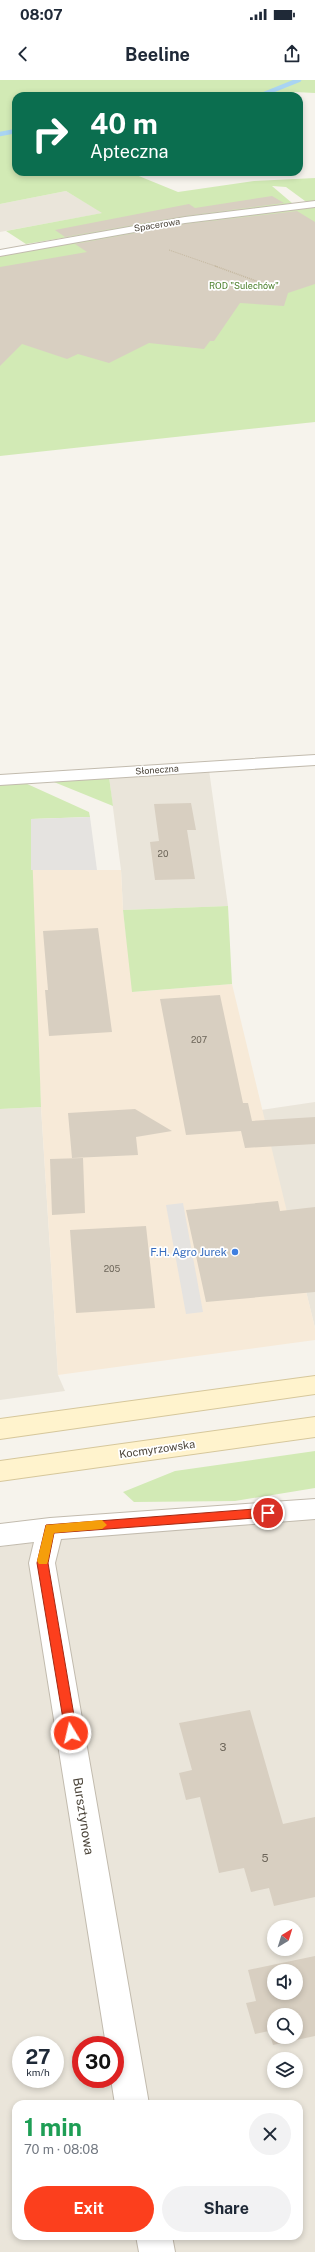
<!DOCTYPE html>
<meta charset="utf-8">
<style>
body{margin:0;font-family:"Public Sans",sans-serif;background:#f2f2f3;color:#1f2937;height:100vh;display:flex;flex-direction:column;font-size:15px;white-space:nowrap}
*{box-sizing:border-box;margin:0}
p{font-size:13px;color:#747a83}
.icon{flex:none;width:22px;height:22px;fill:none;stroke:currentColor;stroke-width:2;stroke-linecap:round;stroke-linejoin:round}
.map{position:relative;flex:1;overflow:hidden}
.side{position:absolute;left:12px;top:2020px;width:291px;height:140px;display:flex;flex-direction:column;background:#fff;border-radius:12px;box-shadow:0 2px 6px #0003}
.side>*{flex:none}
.hud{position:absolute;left:12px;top:12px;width:291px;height:84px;border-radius:12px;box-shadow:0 2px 6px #0003;background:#0b6e4f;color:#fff;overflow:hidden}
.needle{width:26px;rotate:38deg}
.tools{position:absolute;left:267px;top:1840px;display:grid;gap:8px}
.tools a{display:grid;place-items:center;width:36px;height:36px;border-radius:50%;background:#fff;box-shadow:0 2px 6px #0003;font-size:20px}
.speed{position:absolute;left:12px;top:1956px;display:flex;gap:8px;font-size:20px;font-weight:700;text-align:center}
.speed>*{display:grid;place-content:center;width:52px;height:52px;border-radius:50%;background:#fff;box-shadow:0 2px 6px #0003;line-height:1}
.speed small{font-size:10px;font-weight:400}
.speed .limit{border:6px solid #d22;background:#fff;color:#111}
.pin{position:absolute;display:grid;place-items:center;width:34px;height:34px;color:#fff;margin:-17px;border:2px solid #fff;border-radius:50%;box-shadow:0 1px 4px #0007}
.me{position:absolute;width:44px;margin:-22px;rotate:351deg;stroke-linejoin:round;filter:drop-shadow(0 0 3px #0008)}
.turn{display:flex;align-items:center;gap:14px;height:84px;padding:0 12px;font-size:18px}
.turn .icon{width:52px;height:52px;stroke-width:2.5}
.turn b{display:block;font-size:28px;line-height:34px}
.round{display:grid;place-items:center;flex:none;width:42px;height:42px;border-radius:21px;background:#f2f2f3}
.overview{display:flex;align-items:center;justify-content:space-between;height:68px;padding:0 12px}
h1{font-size:24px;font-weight:700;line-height:30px;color:#1e9e55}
.action{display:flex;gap:8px;margin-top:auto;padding:8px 12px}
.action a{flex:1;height:46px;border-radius:24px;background:#fc3f1d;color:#fff;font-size:16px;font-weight:700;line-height:46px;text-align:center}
.action a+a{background:#f2f2f3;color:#1f2937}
.status{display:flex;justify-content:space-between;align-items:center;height:28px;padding:0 20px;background:#fff;direction:ltr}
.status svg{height:11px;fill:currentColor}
header{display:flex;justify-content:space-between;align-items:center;height:52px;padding:0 12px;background:#fff;font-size:18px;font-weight:700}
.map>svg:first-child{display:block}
.residential{fill:#eae5da;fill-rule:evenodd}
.commercial{fill:#f7ead8}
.green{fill:#d2eab5}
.parking{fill:#e5e3e0}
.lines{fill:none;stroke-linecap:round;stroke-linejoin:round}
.stream{stroke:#a9d4f2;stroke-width:4.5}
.building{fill:#d8cfc1;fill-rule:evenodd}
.street-casing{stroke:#c2bbae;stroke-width:2}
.secondary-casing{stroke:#d6c79b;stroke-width:2}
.path-far1{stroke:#c4b79f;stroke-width:1;stroke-dasharray:1 1;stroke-linecap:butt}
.path{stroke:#c4b79f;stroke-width:1.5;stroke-dasharray:1 1;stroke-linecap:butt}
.street{fill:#fff;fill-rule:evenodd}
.secondary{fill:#fff3cd;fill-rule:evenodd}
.route{fill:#fc3f1d;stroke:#a42913}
.slow{fill:#f59e0b}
.shop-dot{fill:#3f7fe0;stroke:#fff;stroke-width:1.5}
.labels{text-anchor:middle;stroke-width:3.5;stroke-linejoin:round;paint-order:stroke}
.far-street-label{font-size:9px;fill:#4b4439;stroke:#fff}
.far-park-label{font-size:9px;fill:#4a7f2a;stroke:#fff}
.number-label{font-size:9px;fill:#6e675b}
.shop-label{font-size:11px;fill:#366cbe;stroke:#fff;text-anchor:end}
.street-label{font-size:11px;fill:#4b4439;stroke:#fff}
.near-number-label{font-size:11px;fill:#6e675b}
.near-street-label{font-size:13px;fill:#4b4439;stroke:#fff}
</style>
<div class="status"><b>08:07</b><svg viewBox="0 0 49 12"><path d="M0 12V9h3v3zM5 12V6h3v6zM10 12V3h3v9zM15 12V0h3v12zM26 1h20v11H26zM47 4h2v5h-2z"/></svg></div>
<header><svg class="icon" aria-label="back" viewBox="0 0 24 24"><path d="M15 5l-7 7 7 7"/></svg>Beeline<svg class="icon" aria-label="share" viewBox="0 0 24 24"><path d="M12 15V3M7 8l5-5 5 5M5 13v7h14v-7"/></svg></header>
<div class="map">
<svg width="315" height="2172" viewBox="0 0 315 2172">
<rect width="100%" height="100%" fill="#f6f3ec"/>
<path class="residential" d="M66,111L103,133L0,152V124Z
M209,690L228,826L123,830L121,790L109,697Z
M315,1022V1248L261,1030Z
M41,1027L58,1295L65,1311L0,1320V1029Z
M315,1438V2172H0V1467L108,1452ZM274,1847H296V1869H274ZM274,1891H296V1913H274ZM274,1935H296V1957H274ZM21,1965H55V1999H21ZM81,1965H115V1999H81ZM274,1979H296V2001H274ZM16,2024H299V2156H16Z"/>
<path class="commercial" d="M31,790H121L123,830L133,912L232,904L315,1248V1260L58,1295L41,1027Z"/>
<path class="green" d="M0,0H315V13L295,12L289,16H16V92H129L178,112L254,101L315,98V121H305L286,107L272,106L292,123L166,141L26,164L6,151L102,133L66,111L0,124Z
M315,126V342L0,376V175L184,143Z
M109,697L113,726L49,700Z
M25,703L89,732L90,737L31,739L41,1027L0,1029V705Z
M228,826L232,904L132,912L123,830Z
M315,1371V1408L235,1421L134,1422L123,1412L175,1391Z"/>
<path class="parking" d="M90,737L97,790H31V739Z
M183,1123L203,1232L186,1234L166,1125Z"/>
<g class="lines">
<path class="stream" d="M259,16L299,0
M0,54L16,51"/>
</g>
<path class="building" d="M272,116L284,123L185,136L65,157L55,150L189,124L195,128Z
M297,131L315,142V204L288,213L284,226L240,223L214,261H210L204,269L149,263L109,283L78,274L67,279L22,264L0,286V187L87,172L75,164L185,144Z
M191,723L196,750H187L195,799L155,800L150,762L159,761L154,724Z
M98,848L112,952L49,956L45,910H48L43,851Z
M220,915L243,1023H248L252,1041L315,1037V1064L245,1068L241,1051L186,1055L160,919Z
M135,1029L172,1051L136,1057L138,1075L72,1078L68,1033Z
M83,1078L85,1133L52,1135L50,1079Z
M278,1121L280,1131L315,1127V1212L206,1222L186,1130Z
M146,1146L155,1228L76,1233L70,1150Z
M250,1630L283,1744L315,1737V1817L274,1826L269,1808L251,1812L244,1788L219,1793L200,1717L186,1720L179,1693L192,1690L179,1643Z
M315,1876V1956L273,1965L269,1951L255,1954L246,1923L256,1921L248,1890ZM274,1891H296V1913H274ZM274,1935H296V1957H274Z"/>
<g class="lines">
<defs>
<path id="street" d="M315,121V127L185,143L0,176V170L185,137Z
M315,675V685L0,705V695Z
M315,1419V1439L61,1459L55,1483L149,2024H115L111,1999H115V1965H106L29,1483L34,1462L0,1466V1444L50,1438Z
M136,2156H172L175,2172H139Z"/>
<path id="secondary" d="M315,1296V1314L0,1359V1339Z
M315,1337V1357L0,1401V1381Z"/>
</defs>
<use href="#street" class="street-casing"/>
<use href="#secondary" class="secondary-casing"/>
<path class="path-far1" d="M169,170L218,187"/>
<path class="path" d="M215,186L259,202"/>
<use href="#street" class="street"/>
<use href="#secondary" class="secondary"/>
</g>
<path class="route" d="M268,1428L274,1433L268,1437L54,1453L48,1483L77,1653L75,1657L71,1658L66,1657L37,1483L46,1445Z"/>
<path class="slow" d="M102,1440L107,1445L102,1449L54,1453L48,1481L47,1484H39L37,1481L46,1445Z"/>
<circle class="shop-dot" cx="235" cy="1172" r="4"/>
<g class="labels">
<g class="far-street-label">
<text transform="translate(157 145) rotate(-9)" y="3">Spacerowa</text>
<text transform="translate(157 690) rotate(-4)" y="3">Słoneczna</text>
</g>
<g class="far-park-label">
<text x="244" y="209">ROD "Sulechów"</text>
</g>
<g class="number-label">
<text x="163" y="777">20</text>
<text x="199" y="963">207</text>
<text x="112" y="1192">205</text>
</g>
<g class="shop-label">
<text x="227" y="1176">F.H. Agro Jurek</text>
</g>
<g class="street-label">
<text transform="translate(157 1369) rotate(-8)" y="4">Kocmyrzowska</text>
</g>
<g class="near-number-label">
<text x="223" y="1671">3</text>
<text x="265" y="1782">5</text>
</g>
<g class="near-street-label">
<text transform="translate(84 1736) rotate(81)" y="5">Bursztynowa</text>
</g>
</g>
</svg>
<div class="tools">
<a><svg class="needle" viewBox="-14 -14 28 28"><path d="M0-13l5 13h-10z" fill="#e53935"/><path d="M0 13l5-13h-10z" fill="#747a83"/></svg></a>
<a><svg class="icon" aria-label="sound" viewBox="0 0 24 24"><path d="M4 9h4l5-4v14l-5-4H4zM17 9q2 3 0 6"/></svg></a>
<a><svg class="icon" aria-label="search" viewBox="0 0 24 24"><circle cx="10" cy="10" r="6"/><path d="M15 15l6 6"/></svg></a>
<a><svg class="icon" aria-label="layers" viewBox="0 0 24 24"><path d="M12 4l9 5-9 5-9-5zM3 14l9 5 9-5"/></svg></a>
</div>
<div class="speed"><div>27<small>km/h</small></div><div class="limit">30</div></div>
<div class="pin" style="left:268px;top:1433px;background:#d93025"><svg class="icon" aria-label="arrive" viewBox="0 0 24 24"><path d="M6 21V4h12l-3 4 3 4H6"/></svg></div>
<svg class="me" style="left:71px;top:1653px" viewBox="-20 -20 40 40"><circle r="17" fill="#fc3f1d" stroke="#fff" stroke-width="3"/><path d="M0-11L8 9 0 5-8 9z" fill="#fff"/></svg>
<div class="hud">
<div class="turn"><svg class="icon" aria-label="right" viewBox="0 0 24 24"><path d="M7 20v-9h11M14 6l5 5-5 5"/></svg><div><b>40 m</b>Apteczna</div></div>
</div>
<section class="side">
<div class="overview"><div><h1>1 min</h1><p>70 m · 08:08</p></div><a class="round"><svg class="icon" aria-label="close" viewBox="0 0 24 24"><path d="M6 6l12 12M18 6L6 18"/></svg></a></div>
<div class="action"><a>Exit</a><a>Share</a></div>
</section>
</div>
